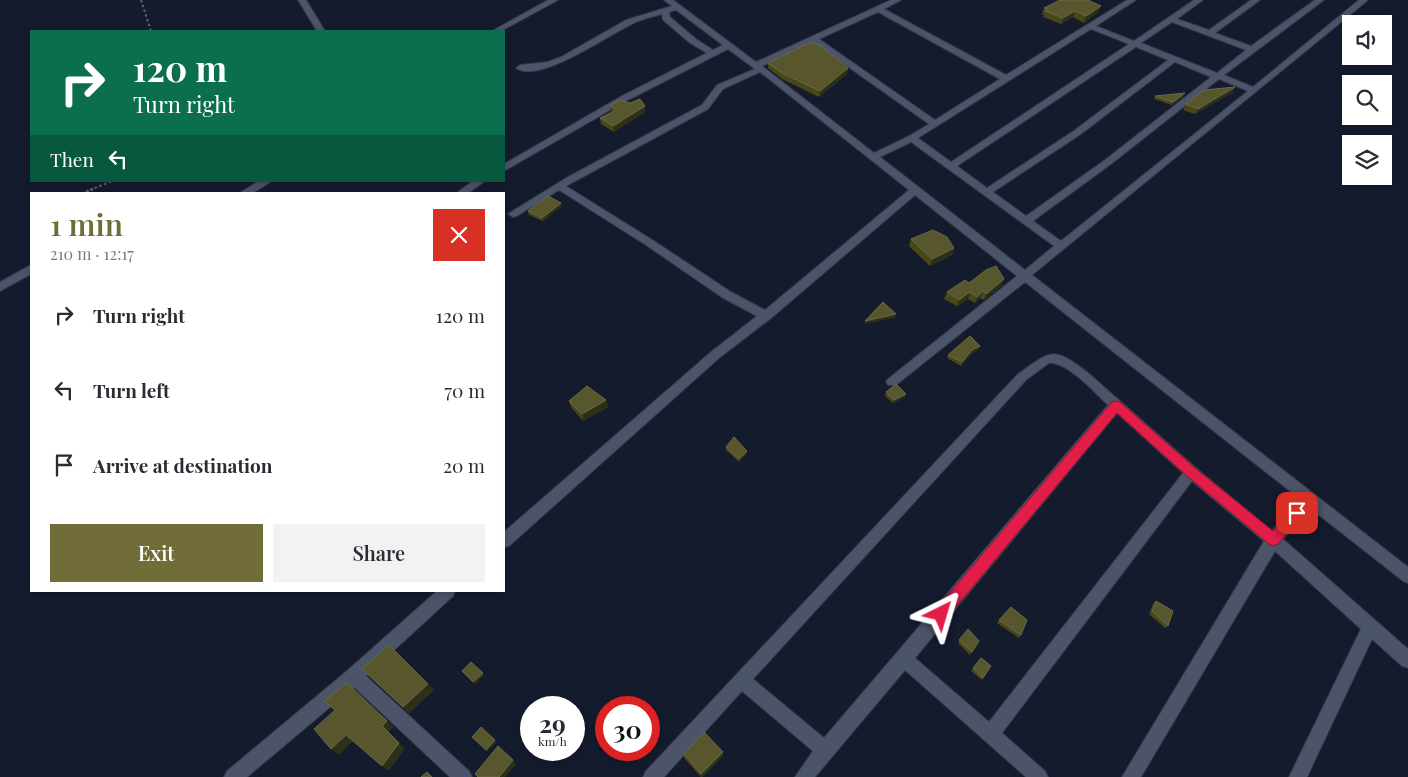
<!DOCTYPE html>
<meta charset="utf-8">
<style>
body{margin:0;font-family:"Playfair Display",serif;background:#f2f2f3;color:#2b2b33;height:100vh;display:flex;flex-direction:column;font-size:19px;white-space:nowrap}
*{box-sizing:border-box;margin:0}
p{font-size:16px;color:#7c7c81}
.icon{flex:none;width:28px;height:28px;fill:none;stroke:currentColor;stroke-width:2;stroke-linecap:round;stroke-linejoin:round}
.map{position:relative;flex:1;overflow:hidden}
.side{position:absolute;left:30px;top:192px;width:475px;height:400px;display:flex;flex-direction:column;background:#fff;border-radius:0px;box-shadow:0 2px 8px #0003}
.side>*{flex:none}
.top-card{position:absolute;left:30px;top:30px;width:475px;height:152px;border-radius:0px;box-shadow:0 2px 8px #0003;background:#0b6e4f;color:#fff;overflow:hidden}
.tools{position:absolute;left:1342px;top:15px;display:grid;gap:10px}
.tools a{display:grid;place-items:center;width:50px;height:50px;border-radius:0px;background:#fff;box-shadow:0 2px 8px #0003;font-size:25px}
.speed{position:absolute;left:520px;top:696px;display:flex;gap:10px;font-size:25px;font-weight:700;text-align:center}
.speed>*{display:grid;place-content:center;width:65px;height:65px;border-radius:50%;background:#fff;box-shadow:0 2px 8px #0003;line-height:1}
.speed small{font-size:12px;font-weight:400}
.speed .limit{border:8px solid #d22;background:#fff;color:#111}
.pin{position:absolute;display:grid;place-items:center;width:42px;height:42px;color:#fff;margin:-21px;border-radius:10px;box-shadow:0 2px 8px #0006}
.me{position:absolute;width:55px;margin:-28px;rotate:40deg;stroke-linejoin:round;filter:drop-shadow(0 0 4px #0008)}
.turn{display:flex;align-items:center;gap:18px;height:105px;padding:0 20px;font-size:22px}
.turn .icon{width:65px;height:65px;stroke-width:2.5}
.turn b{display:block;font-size:35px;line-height:42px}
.then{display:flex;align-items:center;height:48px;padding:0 20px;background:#0003;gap:10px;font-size:19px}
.round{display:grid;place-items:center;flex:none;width:52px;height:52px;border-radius:0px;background:#f2f2f3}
.overview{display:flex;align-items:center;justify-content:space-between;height:85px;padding:0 20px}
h1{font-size:30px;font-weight:600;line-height:38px;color:#706d38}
.cta{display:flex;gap:10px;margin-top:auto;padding:10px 20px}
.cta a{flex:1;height:58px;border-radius:0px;background:#706d38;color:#fff;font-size:20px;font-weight:600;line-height:58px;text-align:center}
.cta a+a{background:#f2f2f3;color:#2b2b33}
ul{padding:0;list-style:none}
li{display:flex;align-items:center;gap:15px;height:75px;padding:0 20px}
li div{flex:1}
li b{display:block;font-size:19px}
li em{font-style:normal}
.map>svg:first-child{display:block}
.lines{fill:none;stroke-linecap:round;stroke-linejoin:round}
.street-casing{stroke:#333645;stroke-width:2}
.path-far1{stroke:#5d6373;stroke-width:2;stroke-dasharray:2.5 2.5;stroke-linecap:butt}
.path{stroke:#5d6373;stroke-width:3;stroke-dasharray:3 3;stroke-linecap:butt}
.street{fill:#4c5469;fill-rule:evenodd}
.wall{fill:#494618}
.shaded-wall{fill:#2e2f17}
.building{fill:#57562d;stroke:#6a6949}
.route{fill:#e11d48;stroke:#92132f}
</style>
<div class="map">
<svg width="1408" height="777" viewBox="0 0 1408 777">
<rect width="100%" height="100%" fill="#141b2d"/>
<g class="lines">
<defs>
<path id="street" d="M298,0H306L325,31H317Z
M548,0H558L501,31H492Z
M664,0H673L756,62L891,0H901L884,9L1006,75L1127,0H1136L1096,26L1134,41L1194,0H1203L1177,19L1209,30L1251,0H1260L1215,33L1251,46L1315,0H1324L1224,75L1253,87L1359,0H1368L1032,275L1408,567V583L1403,581L1310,508L1283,539L1408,649V668L1402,666L1372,639L1307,777H1289L1361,629L1275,551L1141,777H1122L1264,541L1192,481L1002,733L1045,771L1048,777H1026L905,670L815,777H795L813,751L742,691L664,777H643L646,771L1018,374C1051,351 1052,345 1087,372L1196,468L1272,531L1300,499L1025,282L896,385H888L886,382L888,379L1017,276L915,195L770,319L719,358L509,546L504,547V532L711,352L757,316L723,298L646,245L559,190L517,216L513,217L508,214L568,177L702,105L717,85L755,69L728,49L626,101L504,171V164L620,97L707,53L690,43L663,20L662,14C652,17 641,19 632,24C610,34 538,85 516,68L520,65L547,62L561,57L626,20L672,6ZM676,10L723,45L713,50L696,39L670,17L669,12ZM878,12L1000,79L935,120L819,39ZM1172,22L1246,50L1217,73L1141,43ZM1091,29L1129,44L951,162L918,138ZM813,42L929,124L909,136L874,153L762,66ZM1136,47L1168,60L1075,130L987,188L957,166ZM1175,62L1211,77L1105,160L1026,216L993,192L1081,134ZM760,72L909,190L765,310L731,292L654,241L566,186L708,109L723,89ZM1219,79L1248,91L1061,241L1033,221L1111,164ZM911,142L1054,246L1025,270L880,157ZM1049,363C1068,362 1095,393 1108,405L824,738L753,679L1026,380ZM1117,413L1183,473L989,722L915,658Z
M259,181H272L251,194H238Z
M473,181H485L467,194H455Z
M31,265V274L0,291V282Z
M437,591H455L453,596L366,676L469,771L472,777H450L354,687L247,777H224L227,771L348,670Z"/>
</defs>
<use href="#street" class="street-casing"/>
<path class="path-far1" d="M141,0L151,31
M90,190L112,181"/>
<path class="path" d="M86,192L93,189"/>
<use href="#street" class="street"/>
</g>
<path class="wall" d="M1044,8L1098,12L1084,23L1073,17L1061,24L1043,17L1044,15L1042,14Z
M768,63L848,68L847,74L819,97L782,79L768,68Z
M1235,87L1232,93L1195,114L1183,110L1186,104Z
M1155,96L1183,97L1172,105L1154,99Z
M610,106L645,112L614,132L601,124L600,118L611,112Z
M562,206L543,221L529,215L528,211Z
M911,239L954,248L952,255L930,266L909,246Z
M1004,279L1001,286L984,300L980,298L975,303L968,299L957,306L944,299L947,292L969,283Z
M980,346L978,350L971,354L961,366L947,358L948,355Z
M886,392L905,397L893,403L885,396Z
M606,400L608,407L583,421L571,407L569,401Z
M726,447L747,451V454L739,462L726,450Z
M1156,601L1168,626L1165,628L1149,614L1153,604Z
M999,620L1021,635L1019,638L997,623Z
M968,629L979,641L970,655L958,643Z
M981,658L991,666L982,680L971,671Z
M362,669L434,690L409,713Z
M723,752V756L702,777H701L684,758V754Z"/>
<path class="shaded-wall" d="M1101,6L1098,12L1084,23L1086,16Z
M1075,11L1073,17L1061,24L1063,18Z
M848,68L847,74L819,97L820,91Z
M1235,87L1232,93L1195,114L1198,109Z
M1185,93L1183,97L1172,105L1173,102Z
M645,106V112L614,132L613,126Z
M561,203L562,206L543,221L542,218Z
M954,248L952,255L930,266L932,259Z
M1004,279L1001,286L984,300L986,294Z
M983,291L980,298L975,303L977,297Z
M970,292L968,299L957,306L959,300Z
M896,314L895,318L864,324L865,321Z
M980,346L978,350L971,354L961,366L962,362L972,350Z
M906,394L905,397L893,403L894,400Z
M606,400L608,407L583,421L582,414Z
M747,451V454L739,462V459Z
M483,673L484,675L475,685L473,682Z
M428,684L434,690L409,713L403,707Z
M387,721L394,727L388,732L405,749L389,771L382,766V726Z
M346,735L353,741L339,755L331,749Z
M495,740L496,742L487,752L486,750Z
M723,752V756L701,777V774Z
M513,760L516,764L505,777H499Z"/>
<path class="building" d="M1060,0H1088L1101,6L1086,16L1075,11L1063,18L1045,11L1048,9L1044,8Z
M811,42L821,46L848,68L820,91L782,73L768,63Z
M1235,87L1198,109L1186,104L1204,90Z
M1185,93L1173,102L1155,96Z
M640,99L645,106L613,126L600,118L617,110L610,106L620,100L630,103Z
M548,196L561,203L542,218L528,211Z
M933,230L947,237L954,248L932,259L911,239Z
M996,266L1004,279L986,294L983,291L977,297L970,292L959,300L947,292L965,280L969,283L986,270Z
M883,302L896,314L865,321Z
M970,336L980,346L972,350L962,362L948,355Z
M896,384L906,394L894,400L886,392Z
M587,386L606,400L582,414L569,401Z
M734,437L747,451L739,459L726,447Z
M1156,601L1173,611L1168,626L1152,611Z
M1011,607L1027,620L1021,635L999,620Z
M968,629L979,641L972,652L959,640Z
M389,645L428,684L403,707L362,669Z
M981,658L991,666L983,678L973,668Z
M471,662L483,673L473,682L462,671Z
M347,683L387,721L382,726L399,743L382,766L346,735L331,749L314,729L335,710L324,701Z
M481,727L495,740L486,750L472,737Z
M704,732L723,752L701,774L684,754Z
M498,746L513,760L499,777H478L475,774Z
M427,772L432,777H421Z"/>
<path class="route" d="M1116,401L1120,402L1195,468L1273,531L1293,509L1297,507L1302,509L1304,513L1302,517L1278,544L1273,546L1269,544L1186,475L1117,413L946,619L941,621L936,619L934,614L936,609L1112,402Z"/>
</svg>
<div class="tools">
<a><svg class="icon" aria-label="sound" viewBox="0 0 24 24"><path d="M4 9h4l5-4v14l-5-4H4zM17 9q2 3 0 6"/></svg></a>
<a><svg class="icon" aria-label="search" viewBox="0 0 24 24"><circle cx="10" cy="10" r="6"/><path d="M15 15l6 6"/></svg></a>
<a><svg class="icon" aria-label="layers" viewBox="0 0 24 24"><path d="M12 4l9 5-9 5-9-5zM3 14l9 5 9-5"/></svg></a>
</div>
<div class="speed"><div>29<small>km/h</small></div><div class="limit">30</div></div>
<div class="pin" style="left:1297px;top:513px;background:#d93025"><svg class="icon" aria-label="arrive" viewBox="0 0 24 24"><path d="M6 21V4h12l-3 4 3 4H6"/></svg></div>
<svg class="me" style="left:941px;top:614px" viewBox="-20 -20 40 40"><path d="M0-17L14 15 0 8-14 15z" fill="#e11d48" stroke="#fff" stroke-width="4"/></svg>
<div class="top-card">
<div class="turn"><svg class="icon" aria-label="right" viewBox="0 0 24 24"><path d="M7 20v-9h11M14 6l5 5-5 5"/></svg><div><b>120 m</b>Turn right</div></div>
<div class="then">Then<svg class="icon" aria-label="left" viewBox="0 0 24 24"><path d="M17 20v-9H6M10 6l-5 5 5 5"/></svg></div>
</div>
<section class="side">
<div class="overview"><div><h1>1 min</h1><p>210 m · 12:17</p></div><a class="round" style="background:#d93025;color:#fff"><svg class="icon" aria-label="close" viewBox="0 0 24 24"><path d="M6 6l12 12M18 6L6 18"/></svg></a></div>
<ul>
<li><svg class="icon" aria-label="right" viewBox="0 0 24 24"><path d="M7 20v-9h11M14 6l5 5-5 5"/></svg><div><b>Turn right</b></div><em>120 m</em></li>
<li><svg class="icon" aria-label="left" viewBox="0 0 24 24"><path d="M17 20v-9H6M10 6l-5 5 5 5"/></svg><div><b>Turn left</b></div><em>70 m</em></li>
<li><svg class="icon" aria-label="arrive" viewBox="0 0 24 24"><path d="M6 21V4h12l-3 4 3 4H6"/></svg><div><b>Arrive at destination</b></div><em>20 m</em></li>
</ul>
<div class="cta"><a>Exit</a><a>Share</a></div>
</section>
</div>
